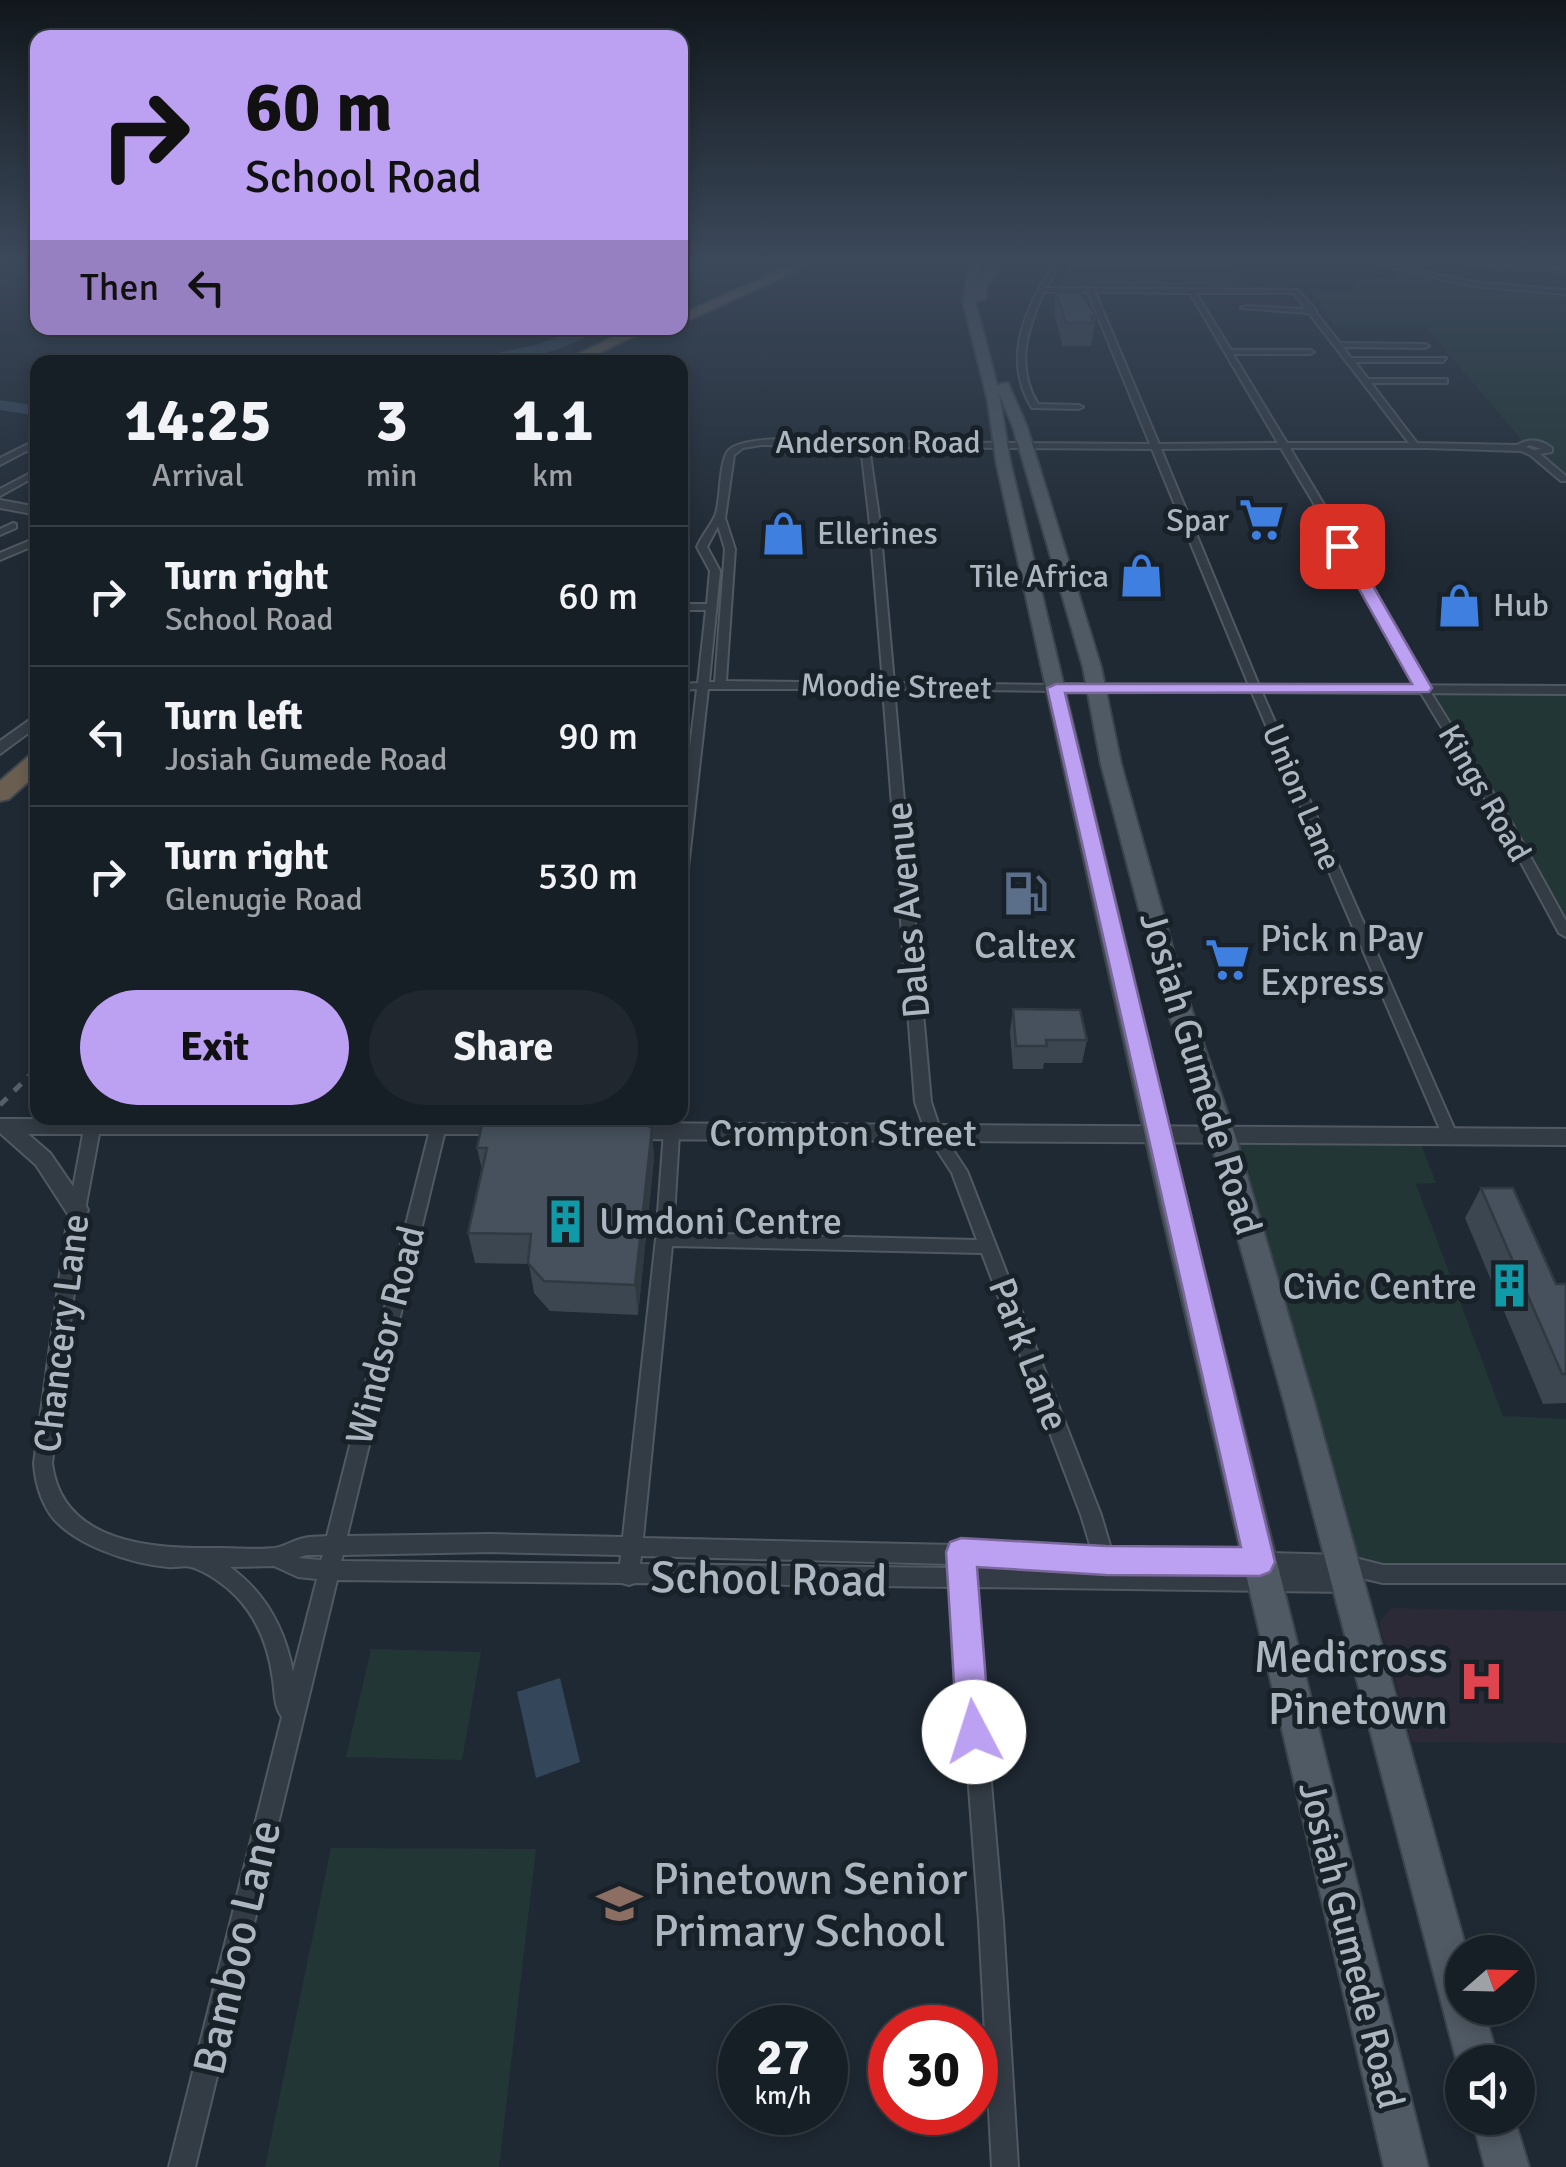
<!DOCTYPE html>
<style>
body{margin:0;font-family:Signika,sans-serif;background:#20272e;color:#f1f3f6;height:100vh;display:flex;flex-direction:column;font-size:38px;white-space:nowrap}
*{box-sizing:border-box;margin:0}
p{font-size:32px;color:#9ea2a7}
.icon{flex:none;width:55px;height:55px;fill:none;stroke:currentColor;stroke-width:2;stroke-linecap:round;stroke-linejoin:round}
.map{position:relative;flex:1;overflow:hidden}
.drawer{position:absolute;left:30px;top:355px;width:658px;height:770px;display:flex;flex-direction:column;background:#171f26;border-radius:20px;box-shadow:0 5px 15px #0003,0 0 0 2px #363d43}
.drawer>*{flex:none}
.top-card{position:absolute;left:30px;top:30px;width:658px;height:305px;border-radius:20px;box-shadow:0 5px 15px #0003,0 0 0 2px #363d43;background:#bca0f2;color:#111;overflow:hidden}
.needle{width:65px;rotate:70deg}
.fabs{position:absolute;left:1445px;top:1935px;display:grid;gap:20px}
.fabs a{display:grid;place-items:center;width:90px;height:90px;border-radius:50%;background:#171f26;box-shadow:0 5px 15px #0003,0 0 0 2px #363d43;font-size:50px}
.speed{position:absolute;left:718px;top:2005px;display:flex;gap:20px;font-size:50px;font-weight:700;text-align:center}
.speed>*{display:grid;place-content:center;width:130px;height:130px;border-radius:50%;background:#171f26;box-shadow:0 5px 15px #0003,0 0 0 2px #363d43;line-height:1}
.speed small{font-size:25px;font-weight:400}
.speed .limit{border:15px solid #d22;background:#fff;color:#111}
.pin{position:absolute;display:grid;place-items:center;width:85px;height:85px;color:#fff;margin:-42px;border-radius:20px;box-shadow:0 5px 15px #0006}
.me{position:absolute;width:110px;margin:-55px;rotate:355deg;stroke-linejoin:round;filter:drop-shadow(0 0 8px #0008)}
.turn{display:flex;align-items:center;gap:35px;height:210px;padding:0 50px;font-size:45px}
.turn .icon{width:130px;height:130px;stroke-width:2.5}
.turn b{display:block;font-size:70px;line-height:85px}
.then{display:flex;align-items:center;height:95px;padding:0 50px;background:#0003;gap:20px;font-size:38px}
.eta{display:flex;justify-content:space-evenly;align-items:center;height:170px;text-align:center}
.eta b{font-size:60px;font-weight:700;line-height:70px}
.button{display:flex;gap:20px;margin-top:auto;padding:20px 50px}
.button a{flex:1;height:115px;border-radius:60px;background:#bca0f2;color:#111;font-size:40px;font-weight:700;line-height:115px;text-align:center}
.button a+a{background:#20272e;color:#f1f3f6}
ul{padding:0;list-style:none}
li{display:flex;align-items:center;gap:30px;height:140px;padding:0 50px;border-top:2px solid #363d43}
li div{flex:1}
li b{display:block;font-size:38px}
li em{font-style:normal}
.map>svg:first-child{display:block}
.medical{fill:#2b2a36}
.green{fill:#223635}
.water{fill:#34465a}
.lines{fill:none;stroke-linecap:round;stroke-linejoin:round}
.stream{stroke:#34465a;stroke-width:2.5}
.river{fill:#34465a;fill-rule:evenodd}
.minor-casing{stroke:#505962;stroke-width:4}
.tertiary-casing{stroke:#505962;stroke-width:4}
.primary-casing{stroke:#3c444e;stroke-width:4}
.motorway-casing{stroke:#3d464e;stroke-width:4}
.minor{fill:#333b44;fill-rule:evenodd}
.tertiary{fill:#333b44;fill-rule:evenodd}
.primary{fill:#505a64;fill-rule:evenodd}
.motorway{fill:#6a5e50;fill-rule:evenodd}
.rail{stroke:#555f6b;stroke-width:5;stroke-dasharray:10 10;stroke-linecap:butt}
.wall{fill:#3c4650}
.shaded-wall{fill:#313941}
.building{fill:#46515d;stroke:#313941;stroke-width:2.5}
.route{fill:#bca0f2;stroke:#7a689d;stroke-width:2.5}
.labels{text-anchor:middle;stroke-width:10;stroke-linejoin:round;paint-order:stroke}
.far-street-label{font-size:32px;fill:#acb6c1;stroke:#182028}
.far-poi-label{font-size:32px;fill:#acb6c1;stroke:#182028;text-anchor:end}
.street-label{font-size:38px;fill:#acb6c1;stroke:#182028}
.poi-label{font-size:38px;fill:#acb6c1;stroke:#182028;text-anchor:start}
.near-street-label{font-size:45px;fill:#acb6c1;stroke:#182028}
.near-poi-label{font-size:45px;fill:#acb6c1;stroke:#182028;text-anchor:end}
</style>
<div class="map">
<svg width="1566" height="2167" viewBox="0 0 1566 2167">
<rect width="100%" height="100%" fill="#1f2933"/>
<path class="medical" d="M1391,1608L1566,1611V1743L1412,1742L1379,1623Z"/>
<path class="green" d="M1070,262H1226L1248,287L1058,286Z
M1397,275L1566,294V482L1540,453L1524,450L1520,438L1426,327H1334L1312,290L1354,293L1352,284L1363,276L1393,280Z
M1424,688L1566,690V931Z
M1223,1134L1418,1136L1436,1183L1416,1184L1503,1416L1566,1419V1573H1348Z
M371,1649L481,1652L462,1760L346,1757Z
M331,1848L536,1849L499,2167H265Z"/>
<path class="water" d="M560,1678L580,1762L536,1778L517,1692Z"/>
<g class="lines">
<path class="stream" d="M0,283L38,264"/>
<path class="river" d="M580,328H599C563,356 498,365 453,362L536,345Z
M0,400L38,406V416L0,410Z"/>
<defs>
<path id="minor" d="M1055,262H1061L1046,288L1298,290L1316,310V313L1340,343L1425,344L1429,346L1425,348L1343,347L1351,358H1446L1443,362H1355L1368,379H1447V383H1371L1417,443L1517,445C1529,438 1541,439 1552,448V452L1540,454L1566,476V481H1561L1530,455L1521,451L1426,448H1290L1371,583L1420,675L1510,820L1566,921V937L1559,933L1498,820L1410,675L1361,583L1281,448L1161,449L1260,688L1458,1137L1455,1141H1445L1250,688L1152,449L869,447L880,524L894,683L1056,685L1061,688L1056,691L894,689L931,1102L941,1132L967,1171L1101,1515L1111,1549L1343,1555L1383,1565H1566V1583H1383L1357,1577L1359,1582L1356,1589L1349,1592L974,1587L1003,1921L1018,2167H992L979,1921L954,1587L635,1583L629,1585L622,1583L337,1580L195,2167H169L282,1717C274,1707 275,1693 273,1680C269,1649 259,1620 236,1596C225,1585 206,1571 191,1567C184,1565 175,1568 168,1567C132,1564 72,1545 50,1514C40,1499 35,1480 34,1463L68,1215L86,1118H102L84,1215L52,1463C62,1545 155,1549 220,1548C238,1548 257,1550 275,1548C285,1546 294,1540 304,1538C311,1536 320,1537 327,1536L433,1118H448L347,1536L491,1534L623,1537L656,1239L665,1118H680L673,1233L977,1240L952,1173L926,1133L915,1102L883,689H708L686,886L680,890V832L697,689L680,690V684L698,683L706,610H680V604H707L710,571L697,547C702,535 713,523 716,513C721,497 719,463 728,451C743,432 834,441 860,442L864,438L868,442L1150,444L1088,292H1044C1027,328 1015,368 1038,404L1079,405L1083,407L1079,409L1032,408C1001,358 1026,307 1055,262ZM1095,292L1190,293L1278,443L1159,444ZM1196,293H1294L1306,309L1245,306L1241,308L1309,313L1409,443H1287L1233,354H1310L1314,352L1310,350H1231ZM761,445L861,447L870,524L883,683L726,681L735,549L725,518L734,455L743,448ZM1529,445L1542,449L1534,450L1526,447ZM718,526L725,549L715,682H709L720,571L707,547ZM672,1246L982,1253L1081,1515L1091,1548L968,1545L961,1543L955,1545L643,1538ZM491,1552L621,1555L620,1564L341,1561L343,1555ZM306,1555H323L321,1560L298,1558ZM641,1556L952,1564V1568L640,1564ZM972,1564L1097,1567L1098,1570L972,1568ZM274,1566L298,1577L317,1579L293,1672C285,1629 266,1593 230,1567ZM1117,1568L1269,1572L1118,1570Z
M1365,262H1378L1473,282L1566,290V294L1473,286Z
M38,439V445L0,465V458Z
M38,469V475L0,496V489Z
M13,523L16,524V528L0,535V529Z
M38,537V544L0,560V553Z"/>
<path id="tertiary" d="M0,500L38,507V515L0,508Z
M1056,684L1566,686V694L1051,691V685Z
M38,714V726L0,754V741Z
M0,1119L508,1120L515,1122L518,1127L515,1132L508,1134H28L50,1153L85,1204L88,1210L85,1216H69L36,1165L0,1133Z
M627,1123L1566,1129V1145L627,1139L620,1136L617,1131L620,1126Z"/>
<path id="primary" d="M970,262H981L978,282L990,262H1001L987,286L986,299L975,301L997,385L1008,383L1027,427L1101,667L1121,764L1183,985L1235,1135L1314,1402L1467,1952H1462V2008H1483L1499,2062H1462V2075L1457,2062L1284,1402L1209,1135L1159,985L1101,764L1083,667L1013,427L999,393L1010,461L1192,1222L1428,2167H1384L1164,1222L996,461L988,402L963,301Z
M1472,2118H1514L1529,2167H1485Z"/>
<path id="motorway" d="M799,262H816L680,324V315Z
M1463,262L1566,263V271L1469,266Z
M632,328H650L581,362H562Z
M38,753V773L9,799L0,801V781L30,755Z"/>
</defs>
<use href="#minor" class="minor-casing"/>
<use href="#tertiary" class="tertiary-casing"/>
<use href="#primary" class="primary-casing"/>
<use href="#motorway" class="motorway-casing"/>
<use href="#minor" class="minor"/>
<use href="#tertiary" class="tertiary"/>
<use href="#primary" class="primary"/>
<use href="#motorway" class="motorway"/>
<path class="rail" d="M0,1105L38,1067"/>
</g>
<path class="wall" d="M1056,292L1096,316L1091,346H1063L1054,314Z
M1013,1009L1087,1040L1082,1063H1044L1043,1069H1013L1010,1032Z
M477,1148L654,1158L638,1315L550,1311L534,1293L529,1264L475,1263L468,1233L482,1170Z
M1481,1188L1556,1284H1566V1403L1543,1404L1465,1218Z"/>
<path class="shaded-wall" d="M652,1128L654,1158L638,1315L635,1285Z"/>
<path class="building" d="M1056,292H1080L1096,316H1091L1094,323H1066Z
M1013,1009L1080,1010L1087,1040H1046L1047,1046H1016Z
M483,1119L638,1120L652,1128L635,1285L544,1281L528,1263L531,1234L468,1233L487,1148H477Z
M1481,1188H1513L1556,1284H1566V1374H1562Z"/>
<linearGradient id="sky" x2="0" y2="1"><stop stop-color="#11171c"/><stop offset="0.46" stop-color="#3c495b"/><stop offset="1" stop-color="#3c495b" stop-opacity="0"/></linearGradient>
<rect width="1566" height="566" fill="url(#sky)"/>
<path class="route" d="M1342,541L1350,546L1432,688L1429,692L1065,693L1275,1562L1270,1572L1260,1576L1106,1575L977,1567L990,1732L985,1743L974,1748L962,1743L957,1732L946,1552L950,1542L961,1538L1106,1546L1241,1547L1047,688L1056,684H1412L1335,546Z"/>
<defs>
<symbol id="supermarket-bare" viewBox="-9 -9 18 18"><path d="M-6-5.5h2.5l.6 2H6L4.5 2H-2.5L-4.4-4H-6ZM-1.5 3.2a1.3 1.3 0 1 0 .1 0ZM3 3.2a1.3 1.3 0 1 0 .1 0Z" fill="#3f7fe0" stroke="#182028" stroke-width="2.5" paint-order="stroke"/></symbol>
<symbol id="shop-bare" viewBox="-9 -9 18 18"><path d="M-5-2.5h2.3a2.7 3.5 0 0 1 5.4 0H5L5.5 6h-11ZM-1.5-2.5h3a1.5 2.3 0 0 0-3 0Z" fill="#3f7fe0" stroke="#182028" stroke-width="2.5" paint-order="stroke"/></symbol>
<symbol id="fuel-bare" viewBox="-9 -9 18 18"><path d="M-5.5-6h7V0h2V4h1.3V-2.5L3-4.5l.8-.8L6-3V5H2.5V1h-1V6h-7ZM-4.2-4.7v3.2H.2V-4.7Z" fill="#5c6f8a" stroke="#182028" stroke-width="2.5" paint-order="stroke"/></symbol>
<symbol id="building-bare" viewBox="-9 -9 18 18"><path d="M-4-6H4V6H1V3H-1V6H-4ZM-2.5-4.3h1.7v1.8h-1.7ZM.8-4.3h1.7v1.8H.8ZM-2.5-1h1.7V.8h-1.7ZM.8-1h1.7V.8H.8Z" fill="#0f9aa8" stroke="#182028" stroke-width="2.5" paint-order="stroke"/></symbol>
<symbol id="hospital-bare" viewBox="-9 -9 18 18"><path d="M-5-5h3v3.5h4V-5h3V5h-3V1.5h-4V5h-3Z" fill="#e0444e" stroke="#182028" stroke-width="2.5" paint-order="stroke"/></symbol>
<symbol id="school-bare" viewBox="-9 -9 18 18"><path d="M0-5L7-2L0 1L-7-2ZM-4 1L0 2.5L4 1V4Q0 6-4 4Z" fill="#8d6e63" stroke="#182028" stroke-width="2.5" paint-order="stroke"/></symbol>
</defs>
<g fill-rule="evenodd">
<use href="#supermarket-bare" x="1230" y="488" width="63" height="63"/>
<use href="#shop-bare" x="752" y="502" width="63" height="63"/>
<use href="#shop-bare" x="1110" y="544" width="63" height="63"/>
<use href="#shop-bare" x="1428" y="574" width="63" height="63"/>
<use href="#fuel-bare" x="994" y="862" width="63" height="63"/>
<use href="#supermarket-bare" x="1196" y="928" width="63" height="63"/>
<use href="#building-bare" x="534" y="1190" width="63" height="63"/>
<use href="#building-bare" x="1478" y="1254" width="63" height="63"/>
<use href="#hospital-bare" x="1450" y="1650" width="63" height="63"/>
<use href="#school-bare" x="588" y="1872" width="63" height="63"/>
</g>
<g class="labels">
<g class="far-street-label">
<text x="878" y="453">Anderson Road</text>
<text transform="translate(896 686) rotate(1)" y="11">Moodie Street</text>
<text transform="translate(1485 793) rotate(60)" y="11">Kings Road</text>
<text transform="translate(1302 797) rotate(67)" y="11">Union Lane</text>
</g>
<g class="far-poi-label">
<text x="1229" y="531">Spar</text>
<text x="817" y="544" text-anchor="start">Ellerines</text>
<text x="1109" y="587">Tile Africa</text>
<text x="1493" y="616" text-anchor="start">Hub</text>
</g>
<g class="street-label">
<text transform="translate(907 910) rotate(-95)" y="13">Dales Avenue</text>
<text transform="translate(1201 1073) rotate(73)" y="13">Josiah Gumede Road</text>
<text x="843" y="1146">Crompton Street</text>
<text transform="translate(61 1333) rotate(-83)" y="13">Chancery Lane</text>
<text transform="translate(385 1335) rotate(-76)" y="13">Windsor Road</text>
<text transform="translate(1029 1354) rotate(69)" y="13">Park Lane</text>
<text transform="translate(1352 1945) rotate(76)" y="13">Josiah Gumede Road</text>
</g>
<g class="poi-label">
<text x="1260" y="951">Pick n Pay<tspan x="1260" dy="44">Express</tspan></text>
<text x="1025" y="958" text-anchor="middle">Caltex</text>
<text x="599" y="1234">Umdoni Centre</text>
<text x="1477" y="1299" text-anchor="end">Civic Centre</text>
</g>
<g class="near-street-label">
<text transform="translate(769 1578) rotate(1)" y="16">School Road</text>
<text transform="translate(236 1947) rotate(-77)" y="16">Bamboo Lane</text>
</g>
<g class="near-poi-label">
<text x="1448" y="1672">Medicross<tspan x="1448" dy="52">Pinetown</tspan></text>
<text x="653" y="1894" text-anchor="start">Pinetown Senior<tspan x="653" dy="52">Primary School</tspan></text>
</g>
</g>
</svg>
<div class="fabs">
<a><svg class="needle" viewBox="-14 -14 28 28"><path d="M0-13l5 13h-10z" fill="#e53935"/><path d="M0 13l5-13h-10z" fill="#9ea2a7"/></svg></a>
<a><svg class="icon" aria-label="sound" viewBox="0 0 24 24"><path d="M4 9h4l5-4v14l-5-4H4zM17 9q2 3 0 6"/></svg></a>
</div>
<div class="speed"><div>27<small>km/h</small></div><div class="limit">30</div></div>
<div class="pin" style="left:1342px;top:546px;background:#d93025"><svg class="icon" aria-label="arrive" viewBox="0 0 24 24"><path d="M6 21V4h12l-3 4 3 4H6"/></svg></div>
<svg class="me" style="left:974px;top:1732px" viewBox="-20 -20 40 40"><circle r="19" fill="#fff"/><path d="M0-13L10 11 0 6-10 11z" fill="#bca0f2"/></svg>
<div class="top-card">
<div class="turn"><svg class="icon" aria-label="right" viewBox="0 0 24 24"><path d="M7 20v-9h11M14 6l5 5-5 5"/></svg><div><b>60 m</b>School Road</div></div>
<div class="then">Then<svg class="icon" aria-label="left" viewBox="0 0 24 24"><path d="M17 20v-9H6M10 6l-5 5 5 5"/></svg></div>
</div>
<section class="drawer">
<div class="eta">
<div><b>14:25</b><p>Arrival</p></div>
<div><b>3</b><p>min</p></div>
<div><b>1.1</b><p>km</p></div>
</div>
<ul>
<li><svg class="icon" aria-label="right" viewBox="0 0 24 24"><path d="M7 20v-9h11M14 6l5 5-5 5"/></svg><div><b>Turn right</b><p>School Road</p></div><em>60 m</em></li>
<li><svg class="icon" aria-label="left" viewBox="0 0 24 24"><path d="M17 20v-9H6M10 6l-5 5 5 5"/></svg><div><b>Turn left</b><p>Josiah Gumede Road</p></div><em>90 m</em></li>
<li><svg class="icon" aria-label="right" viewBox="0 0 24 24"><path d="M7 20v-9h11M14 6l5 5-5 5"/></svg><div><b>Turn right</b><p>Glenugie Road</p></div><em>530 m</em></li>
</ul>
<div class="button"><a>Exit</a><a>Share</a></div>
</section>
</div>
